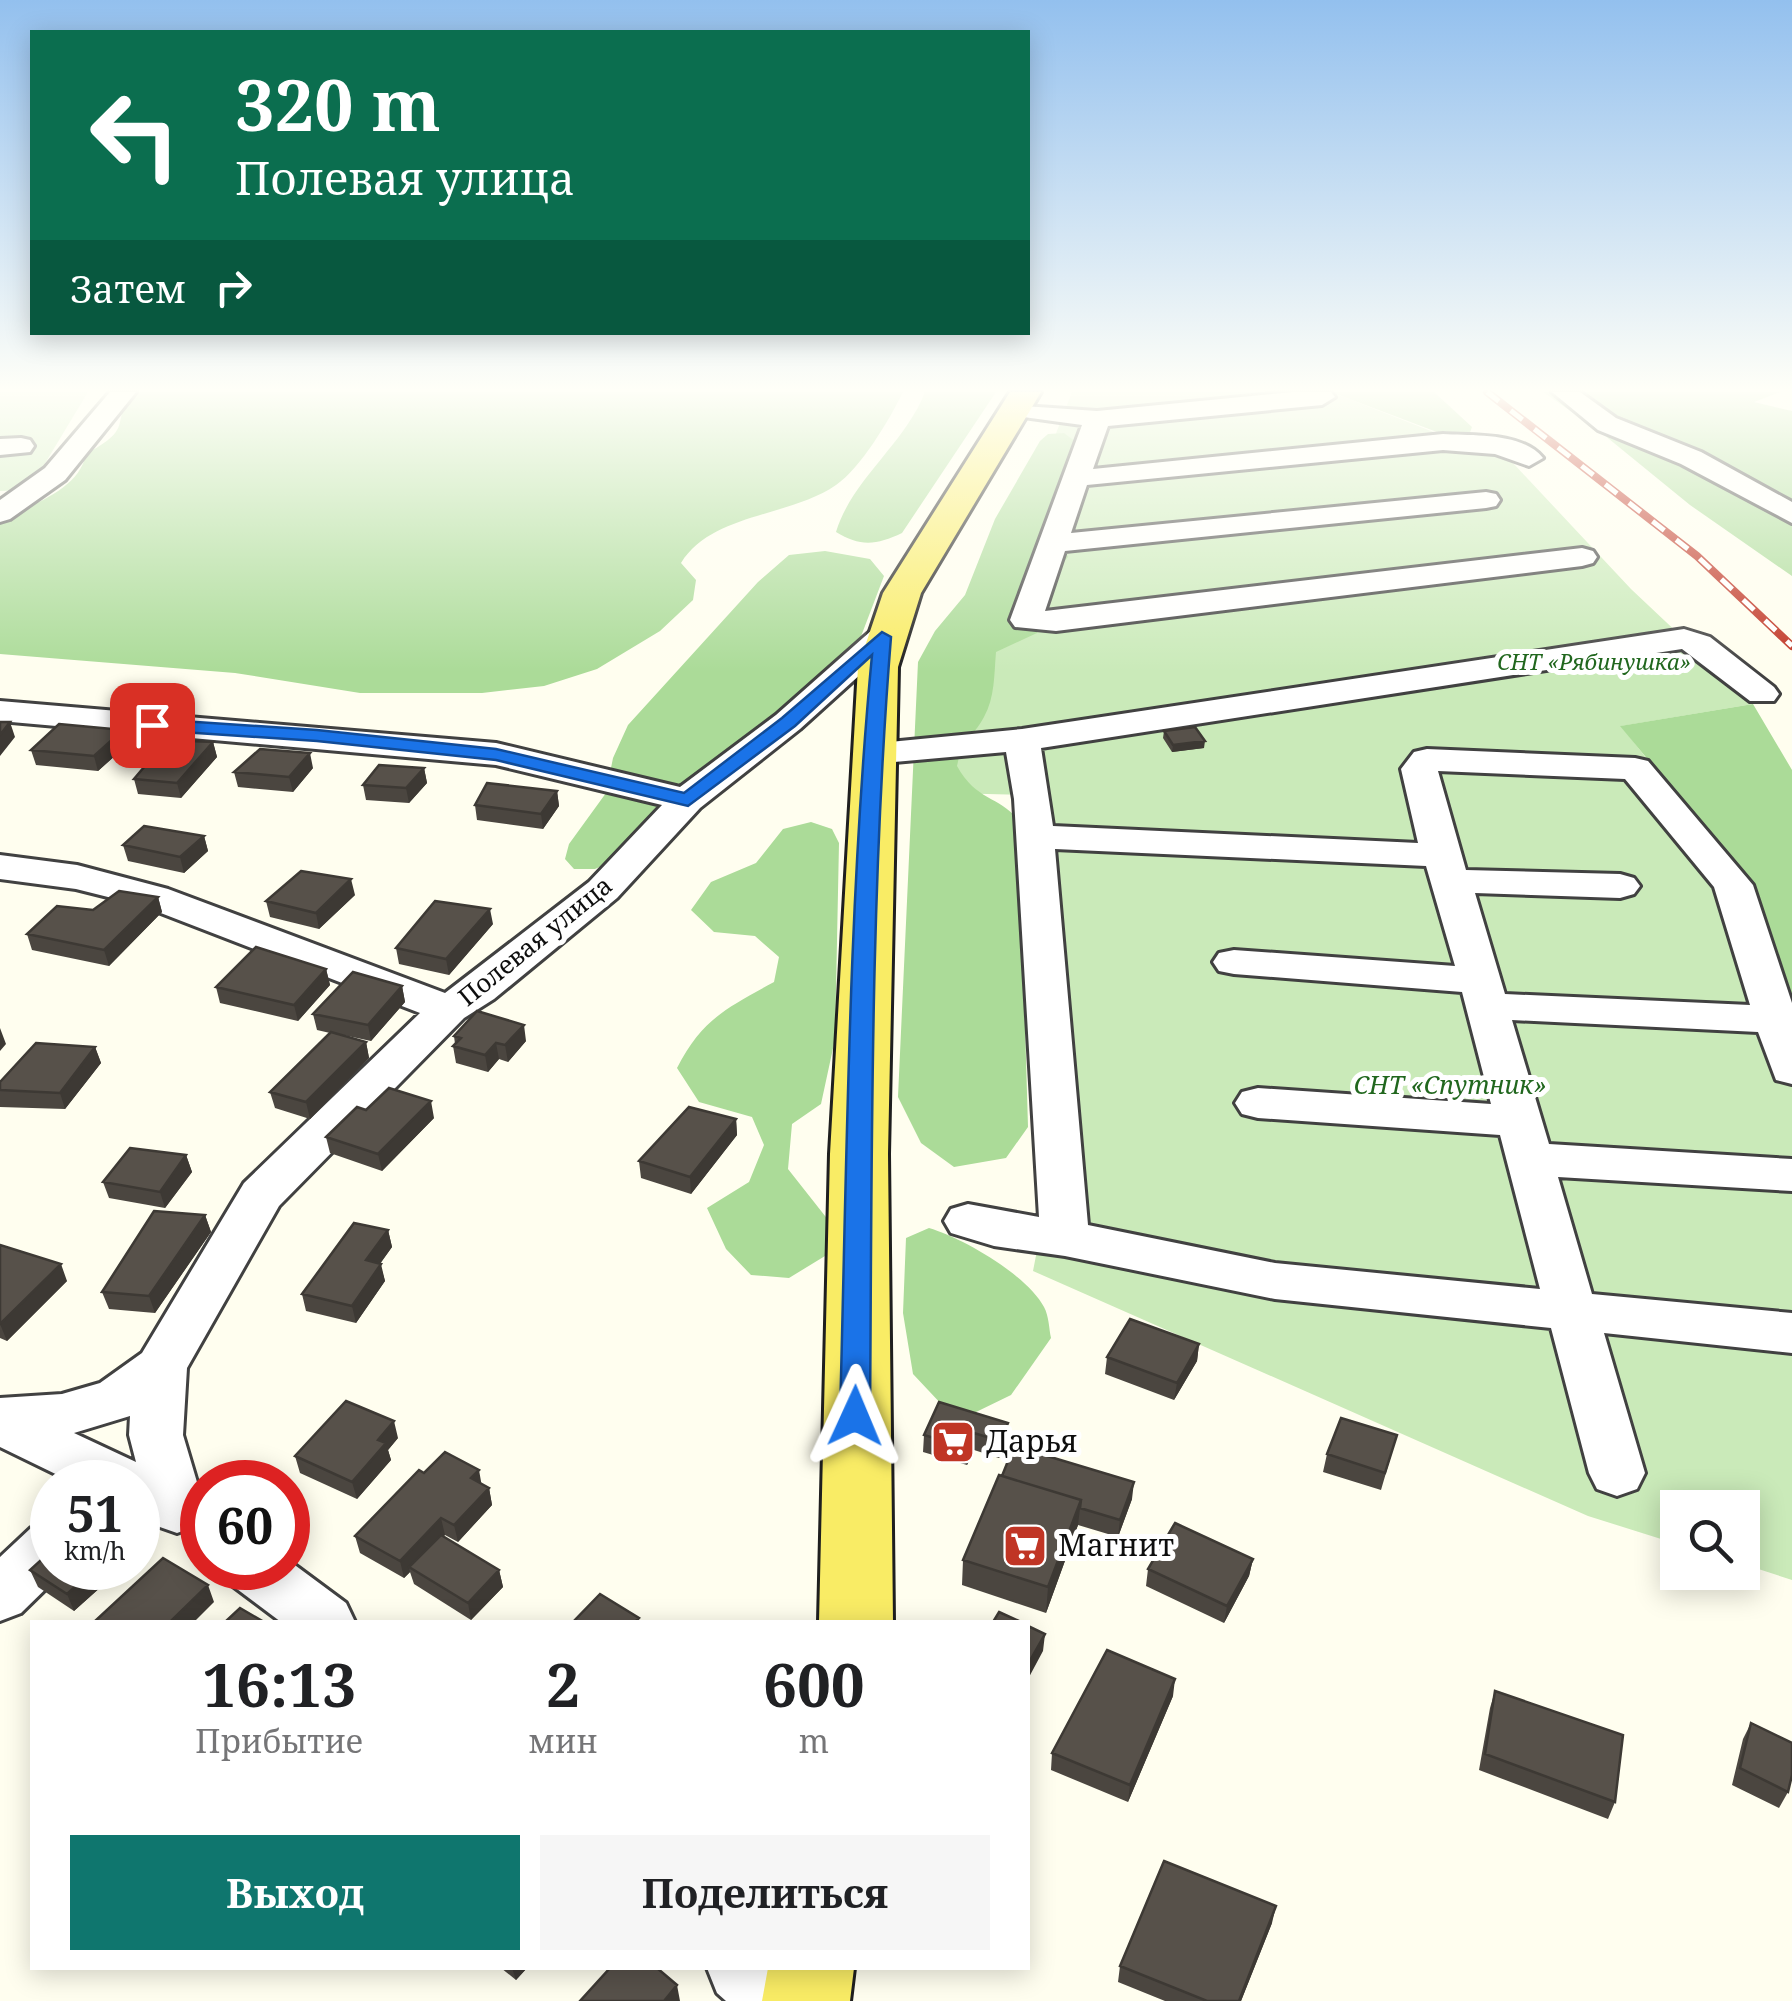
<!DOCTYPE html>
<html lang="ru">
<meta charset="utf-8">
<style>
body{margin:0;font-family:"Noto Serif",serif;background:#f6f6f6;color:#202124;height:100vh;display:flex;flex-direction:column;font-size:38px;white-space:nowrap}
*{box-sizing:border-box;margin:0}
p{font-size:32px;color:#757577}
.icon{flex:none;width:55px;height:55px;fill:none;stroke:currentColor;stroke-width:2;stroke-linecap:round;stroke-linejoin:round}
.map{position:relative;flex:1;overflow:hidden}
.side{position:absolute;left:30px;top:1620px;width:1000px;height:350px;display:flex;flex-direction:column;background:#fff;border-radius:0px;box-shadow:0 5px 25px #0003}
.side>*{flex:none}
.top-card{position:absolute;left:30px;top:30px;width:1000px;height:305px;border-radius:0px;box-shadow:0 5px 25px #0003;background:#0b6e4f;color:#fff;overflow:hidden}
.fabs{position:absolute;left:1660px;top:1490px;display:grid;gap:20px}
.fabs a{display:grid;place-items:center;width:100px;height:100px;border-radius:0px;background:#fff;box-shadow:0 5px 25px #0003;font-size:50px}
.speed{position:absolute;left:30px;top:1460px;display:flex;gap:20px;font-size:50px;font-weight:700;text-align:center}
.speed>*{display:grid;place-content:center;width:130px;height:130px;border-radius:50%;background:#fff;box-shadow:0 5px 25px #0003;line-height:1}
.speed small{font-size:25px;font-weight:400}
.speed .limit{border:15px solid #d22;background:#fff;color:#111}
.pin{position:absolute;display:grid;place-items:center;width:85px;height:85px;color:#fff;margin:-42px;border-radius:20px;box-shadow:0 5px 15px #0006}
.me{position:absolute;width:110px;margin:-55px;rotate:1deg;stroke-linejoin:round;filter:drop-shadow(0 0 8px #0008)}
.turn{display:flex;align-items:center;gap:35px;height:210px;padding:0 40px;font-size:45px}
.turn .icon{width:130px;height:130px;stroke-width:2.5}
.turn b{display:block;font-size:70px;line-height:85px}
.then{display:flex;align-items:center;height:95px;padding:0 40px;background:#0003;gap:20px;font-size:38px}
.eta{display:flex;justify-content:space-evenly;align-items:center;height:170px;text-align:center}
.eta b{font-size:60px;font-weight:700;line-height:70px}
.cta{display:flex;gap:20px;margin-top:auto;padding:20px 40px}
.cta a{flex:1;height:115px;border-radius:0px;background:#0f766e;color:#fff;font-size:40px;font-weight:700;line-height:115px;text-align:center}
.cta a+a{background:#f6f6f6;color:#202124}
.map>svg:first-child{display:block}
.green{fill:#caeab9}
.forest{fill:#abdb98}
.lines{fill:none;stroke-linecap:round;stroke-linejoin:round}
.minor-casing{stroke:#414141;stroke-width:6}
.major-casing{stroke:#1f1f1f;stroke-width:6}
.minor{fill:#fff;fill-rule:evenodd}
.major{fill:#f9ec65;fill-rule:evenodd}
.rail-casing{stroke:#c03525;stroke-width:8}
.rail{stroke:#fff;stroke-width:5;stroke-dasharray:15;stroke-linecap:butt}
.wall{fill:#4b4640}
.shaded-wall{fill:#3d3934}
.building{fill:#57514a;stroke:#3d3934;stroke-width:2.5}
.route{fill:#1a73e8;stroke:#114b97;stroke-width:2.5}
.labels{text-anchor:middle;stroke-width:10;stroke-linejoin:round;paint-order:stroke}
.far-park-label{font-size:22px;font-style:italic;fill:#21671e;stroke:#fff}
.street-label{font-size:25px;fill:#0e0e0e;stroke:#fff}
.park-label{font-size:25px;font-style:italic;fill:#21671e;stroke:#fff}
.near-poi-label{font-size:30px;fill:#0e0e0e;stroke:#fff;text-anchor:start}
</style>
<div class="map">
<svg width="1792" height="2001" viewBox="0 0 1792 2001">
<rect width="100%" height="100%" fill="#fffeef"/>
<path class="green" d="M0,392H88L29,490L0,491Z
M1072,392H1331L1513,463L1631,589L1753,704L1621,726L1747,886L1792,1058V1580L1743,1564L1742,1508H1678L1677,1544L1588,1516L1033,1271L1040,1235L1023,795L946,793L959,685Z"/>
<path class="forest" d="M131,392H903C890,419 860,469 836,485C790,517 712,513 681,563L696,580L693,600L660,631L597,669L544,686L482,693H360L235,673L0,654V522C30,504 79,491 86,454C99,446 117,438 120,422C124,408 121,404 131,392Z
M925,392H996L902,533C877,545 860,547 836,532C852,479 905,444 925,392Z
M1331,392H1434L1472,427L1466,443Z
M1543,392H1780L1754,402L1792,411V576L1690,505L1598,430Z
M1064,433L1080,445L1051,520L1068,557L1046,584V616L1037,633L996,652C994,675 995,697 984,717C971,741 964,733 957,766C977,802 999,795 1019,821L1028,1127L1006,1158L954,1167L921,1143L898,1097L918,662L935,631L965,595L995,519L1040,441L1048,434Z
M825,551L870,559L884,576L860,639L615,860L595,869H574L565,859L569,844L606,793L613,758L628,725L758,582L789,555Z
M1753,704L1792,770V1026L1753,886L1620,726Z
M811,822L832,829L839,843L835,1039L821,1104L792,1124L788,1169L829,1221L825,1256L789,1278L751,1275L726,1249L707,1208L749,1182L764,1145L752,1117L699,1102L677,1068C702,1019 727,1008 774,982L779,957L755,936L714,932L691,910L711,882L756,863L783,829Z
M929,1228C963,1238 1027,1275 1044,1307C1049,1316 1049,1329 1051,1338L1011,1395L974,1413L944,1407L913,1374L903,1313L906,1238Z"/>
<g class="lines">
<defs>
<path id="minor" d="M110,392H136L65,480L10,519L0,522V500L45,468Z
M1293,392H1331L1335,397L1322,405L1108,426L1093,469L1443,434C1473,436 1522,432 1543,458L1529,466L1495,454L1443,450L1087,485L1071,533L1486,492L1496,494L1500,500L1496,506L1486,508L1065,551L1045,611L1582,548L1593,551L1597,557L1593,563L1582,566L1056,631L1015,627L1010,620L1082,425L1008,415L1004,410L1008,405L1097,411Z
M1552,392H1580L1616,418L1701,452L1792,502V523L1681,464L1598,430Z
M21,438L30,440L34,446L30,452L0,455V439Z
M883,627L894,630L899,637L894,644L800,729L700,808L617,898L494,999L464,1018L279,1206L187,1368L183,1435L202,1499V1515L197,1526L177,1533L157,1526L145,1496L138,1500V1482H72L0,1447V1398L62,1394L100,1383L142,1353L244,1183L420,1013L140,905L76,889L0,879V855L77,865L168,889L445,993L589,882L662,805L496,765L0,721V701L496,743L680,787L776,715L872,630ZM130,1416L129,1435L136,1462L74,1433Z
M1684,629L1710,637L1774,687L1779,694L1774,701H1750L1682,649L1041,748L1053,826L1418,843L1401,769L1414,752L1427,749L1635,758L1648,761L1753,885L1792,1003V1084L1776,1080L1758,1032L1512,1020L1549,1144L1792,1159V1191L1558,1177L1592,1294L1792,1313V1353L1604,1333L1645,1473L1637,1489L1617,1496L1597,1489L1589,1473L1551,1328L1275,1299L1065,1256L994,1246L951,1233L944,1221L951,1209L968,1204L1039,1217L1014,799L1006,752L872,764L859,761L854,753L859,745L1022,729ZM1438,771L1625,779L1714,887L1750,1005L1505,994L1475,893L1620,898L1634,894L1640,886L1634,878L1620,874L1466,870ZM1055,849L1426,866L1455,966L1234,950L1219,953L1213,962L1219,971L1234,974L1462,992L1491,1104L1258,1088L1242,1092L1235,1103L1242,1114L1258,1118L1500,1135L1540,1289L1275,1263L1088,1225Z
M52,1521V1568H67L21,1613L0,1621V1557L31,1528Z
M288,1560L346,1603L355,1622H281L233,1586L225,1568H288Z
M707,1968H792L801,1976L812,2001H726L717,1993Z"/>
<path id="major" d="M1010,392H1041L921,593L898,667L888,1154L893,1622H819L830,1154L858,667L883,593Z
M768,1968H854L850,2001H762Z"/>
</defs>
<use href="#minor" class="minor-casing"/>
<use href="#major" class="major-casing"/>
<use href="#minor" class="minor"/>
<use href="#major" class="major"/>
<defs>
<path id="rail" d="M1487,392L1697,556L1792,646"/>
</defs>
<use href="#rail" class="rail-casing"/>
<use href="#rail" class="rail"/>
</g>
<path class="wall" d="M123,730L127,745L98,771L36,765L31,750Z
M1164,731L1204,748L1172,752L1163,738Z
M213,742L217,757L181,798L138,794L134,779Z
M313,768L293,792L238,787L234,772Z
M424,768L427,783L409,803L366,800L363,785Z
M557,791L559,806L543,829L477,820L475,805Z
M204,836L208,851L184,873L128,861L123,845Z
M355,895L319,929L270,917L266,901Z
M158,897L162,912L109,966L32,950L27,934L93,910Z
M493,924L449,975L399,964L396,948Z
M326,969L330,985L298,1021L220,1003L216,987Z
M402,986L405,1002L371,1041L343,1035L366,1042L369,1058L310,1119L275,1108L270,1092L330,1033L317,1030L313,1014Z
M454,1036L526,1041L508,1062L499,1059L488,1072L456,1063L453,1046L455,1044Z
M95,1047L101,1063L65,1109L0,1107V1082Z
M366,1110L434,1118L382,1171L330,1153L326,1137Z
M736,1119L737,1135L691,1194L641,1178L639,1161Z
M186,1155L192,1172L165,1208L109,1198L103,1182Z
M205,1215L211,1232L155,1313L109,1309L102,1292Z
M388,1230L392,1247L380,1264L385,1281L356,1323L306,1311L302,1294Z
M0,1245L67,1281L7,1341L0,1338Z
M1199,1344L1197,1361L1174,1400L1105,1374L1107,1357Z
M1008,1423L1007,1440L999,1458L974,1450L967,1465L923,1452L924,1435Z
M1397,1435L1381,1490L1323,1472L1327,1454Z
M398,1438L388,1450L391,1460L357,1499L300,1473L295,1456Z
M424,1473L482,1484L489,1488L492,1505L458,1542L445,1535L443,1536L499,1570L503,1587L471,1620L414,1584L410,1572L404,1578L360,1553L355,1536Z
M999,1475L1132,1499L1118,1537L1078,1525L1046,1613L962,1585L963,1560Z
M1253,1559L1249,1576L1224,1623L1146,1586L1148,1569Z
M122,1568L74,1611L38,1587L30,1570Z
M1495,1691L1615,1802L1608,1819L1479,1770L1490,1708Z
M1173,1696L1128,1802L1051,1770L1052,1753Z
M1751,1723L1788,1792L1779,1808L1732,1785L1743,1739Z
M1272,1923L1241,2001H1165L1118,1982L1120,1966Z
M501,1968H527L516,1980Z"/>
<path class="shaded-wall" d="M10,722L15,737L0,756V735Z
M123,730L127,745L98,771L94,756Z
M1205,741L1204,748L1172,752L1173,745Z
M213,742L217,757L181,798L177,783Z
M310,753L313,768L293,792L289,777Z
M424,768L427,783L409,803L406,788Z
M557,791L559,806L543,829L541,814Z
M204,836L208,851L184,873L180,857Z
M351,879L355,895L319,929L316,913Z
M158,897L162,912L109,966L104,950Z
M490,909L493,924L449,975L446,959Z
M326,969L330,985L298,1021L294,1005Z
M402,986L405,1002L371,1041L368,1025Z
M524,1025L526,1041L508,1062L505,1045Z
M0,1028L6,1044L0,1051Z
M366,1042L369,1058L310,1119L306,1102Z
M496,1043L499,1059L488,1072L485,1055Z
M95,1047L101,1063L65,1109L60,1093Z
M431,1101L434,1118L382,1171L378,1154Z
M736,1119L737,1135L691,1194L690,1177Z
M186,1155L192,1172L165,1208L160,1192Z
M205,1215L211,1232L155,1313L149,1296Z
M388,1230L392,1247L370,1277L366,1260Z
M61,1264L67,1281L7,1341L0,1324Z
M381,1264L385,1281L356,1323L352,1306Z
M1199,1344L1197,1361L1174,1400L1177,1383Z
M394,1421L398,1438L388,1450L391,1460L357,1499L352,1482L378,1440Z
M1008,1423L1007,1440L999,1458L1000,1441Z
M974,1433V1450L967,1465V1448Z
M479,1470L482,1487L471,1478Z
M1134,1482L1132,1499L1118,1537L1120,1520Z
M489,1488L492,1505L458,1542L454,1525Z
M1081,1500L1078,1525L1046,1613L1048,1587Z
M441,1518L445,1535L413,1569L409,1567L410,1572L404,1578L400,1561Z
M1253,1559L1249,1576L1224,1623L1227,1606Z
M96,1568H122L74,1611L67,1594Z
M499,1570L503,1587L471,1620L468,1603Z
M208,1585L214,1602L194,1622H170Z
M1045,1634L1043,1651L1028,1679V1664Z
M1175,1679L1173,1696L1128,1802L1130,1785Z
M1276,1906L1272,1923L1241,2001H1239Z
M512,1968H527L516,1980Z
M677,1985L680,2001H664Z"/>
<path class="building" d="M0,722H10L0,735Z
M59,724L123,730L94,756L31,750Z
M1195,727L1205,741L1173,745L1164,731Z
M167,740L213,742L177,783L134,779Z
M260,749L310,753L289,777L234,772Z
M379,765L424,768L406,788L363,785Z
M487,783L557,791L541,814L475,805Z
M144,826L204,836L180,857L123,845Z
M301,871L351,879L316,913L266,901Z
M119,891L158,897L104,950L27,934L57,906L93,910Z
M435,901L490,909L446,959L396,948Z
M256,947L326,969L294,1005L216,987Z
M353,972L402,986L368,1025L313,1014Z
M477,1011L524,1025L505,1045L496,1043L485,1055L453,1046L461,1038L454,1036Z
M331,1032L366,1042L306,1102L270,1092Z
M36,1043L95,1047L60,1093L0,1090V1082Z
M389,1088L431,1101L378,1154L326,1137L357,1107L366,1110Z
M689,1107L736,1119L690,1177L639,1161Z
M130,1148L186,1155L160,1192L103,1182Z
M154,1211L205,1215L149,1296L102,1292Z
M354,1223L388,1230L366,1260L381,1264L352,1306L302,1294Z
M0,1245L61,1264L0,1324Z
M1130,1319L1199,1344L1177,1383L1107,1357Z
M346,1401L394,1421L378,1440L386,1443L352,1482L295,1456Z
M939,1402L1008,1423L1000,1441L974,1433L967,1448L924,1435Z
M1341,1418L1397,1435L1385,1473L1327,1454Z
M1014,1446L1134,1482L1120,1520L1080,1508L1081,1500L1002,1476Z
M445,1452L479,1470L471,1478L489,1488L454,1525L441,1518L400,1561L355,1536L419,1470L424,1473Z
M999,1475L1081,1500L1048,1587L963,1560Z
M1175,1523L1253,1559L1227,1606L1148,1569Z
M441,1535L499,1570L468,1603L409,1567Z
M52,1550V1568H96L67,1594L30,1570Z
M163,1558L208,1585L170,1622H94Z
M600,1594L639,1618L635,1622H573Z
M240,1608L264,1622H225Z
M999,1612L1021,1622H993Z
M1028,1626L1045,1634L1028,1664Z
M1107,1650L1175,1679L1130,1785L1052,1753Z
M1495,1691L1623,1735L1615,1802L1485,1754Z
M1751,1723L1792,1743V1775L1788,1792L1740,1768Z
M1164,1861L1276,1906L1239,2001H1207L1120,1966Z
M610,1968H657L677,1985L664,2001H580Z"/>
<linearGradient id="sky" x2="0" y2="1"><stop stop-color="#93c0ee"/><stop offset="0.58" stop-color="#fffff8"/><stop offset="1" stop-color="#fffff8" stop-opacity="0"/></linearGradient>
<rect width="1792" height="672" fill="url(#sky)"/>
<path class="route" d="M882,632L891,637C870,896 872,1156 870,1416L865,1424L855,1427L845,1424L840,1416C847,1162 848,908 872,655L795,726L688,806L496,760L317,741L152,730L143,725L152,719L317,730L496,749L684,793L782,718Z"/>
<defs>
<symbol id="supermarket-square" viewBox="-11 -11 22 22"><rect x="-9" y="-9" width="18" height="18" rx="4" fill="#c03525" stroke="#fff"/><path d="M-6-5.5h2.5l.6 2H6L4.5 2H-2.5L-4.4-4H-6ZM-1.5 3.2a1.3 1.3 0 1 0 .1 0ZM3 3.2a1.3 1.3 0 1 0 .1 0Z" fill="#fff"/></symbol>
</defs>
<g fill-rule="evenodd">
<use href="#supermarket-square" x="928" y="1417" width="50" height="50"/>
<use href="#supermarket-square" x="1000" y="1521" width="50" height="50"/>
</g>
<g class="labels">
<g class="far-park-label">
<text x="1594" y="670">СНТ «Рябинушка»</text>
</g>
<g class="street-label">
<text transform="translate(535 941) rotate(-39)" y="9">Полевая улица</text>
</g>
<g class="park-label">
<text x="1450" y="1094">СНТ «Спутник»</text>
</g>
<g class="near-poi-label">
<text x="986" y="1452">Дарья</text>
<text x="1058" y="1556">Магнит</text>
</g>
</g>
</svg>
<div class="fabs">
<a><svg class="icon" aria-label="search" viewBox="0 0 24 24"><circle cx="10" cy="10" r="6"/><path d="M15 15l6 6"/></svg></a>
</div>
<div class="speed"><div>51<small>km/h</small></div><div class="limit">60</div></div>
<div class="pin" style="left:152px;top:725px;background:#d93025"><svg class="icon" aria-label="arrive" viewBox="0 0 24 24"><path d="M6 21V4h12l-3 4 3 4H6"/></svg></div>
<svg class="me" style="left:855px;top:1416px" viewBox="-20 -20 40 40"><path d="M0-17L14 15 0 8-14 15z" fill="#1a73e8" stroke="#fff" stroke-width="4"/></svg>
<div class="top-card">
<div class="turn"><svg class="icon" aria-label="left" viewBox="0 0 24 24"><path d="M17 20v-9H6M10 6l-5 5 5 5"/></svg><div><b>320 m</b>Полевая улица</div></div>
<div class="then">Затем<svg class="icon" aria-label="right" viewBox="0 0 24 24"><path d="M7 20v-9h11M14 6l5 5-5 5"/></svg></div>
</div>
<section class="side">
<div class="eta">
<div><b>16:13</b><p>Прибытие</p></div>
<div><b>2</b><p>мин</p></div>
<div><b>600</b><p>m</p></div>
</div>
<div class="cta"><a>Выход</a><a>Поделиться</a></div>
</section>
</div>
